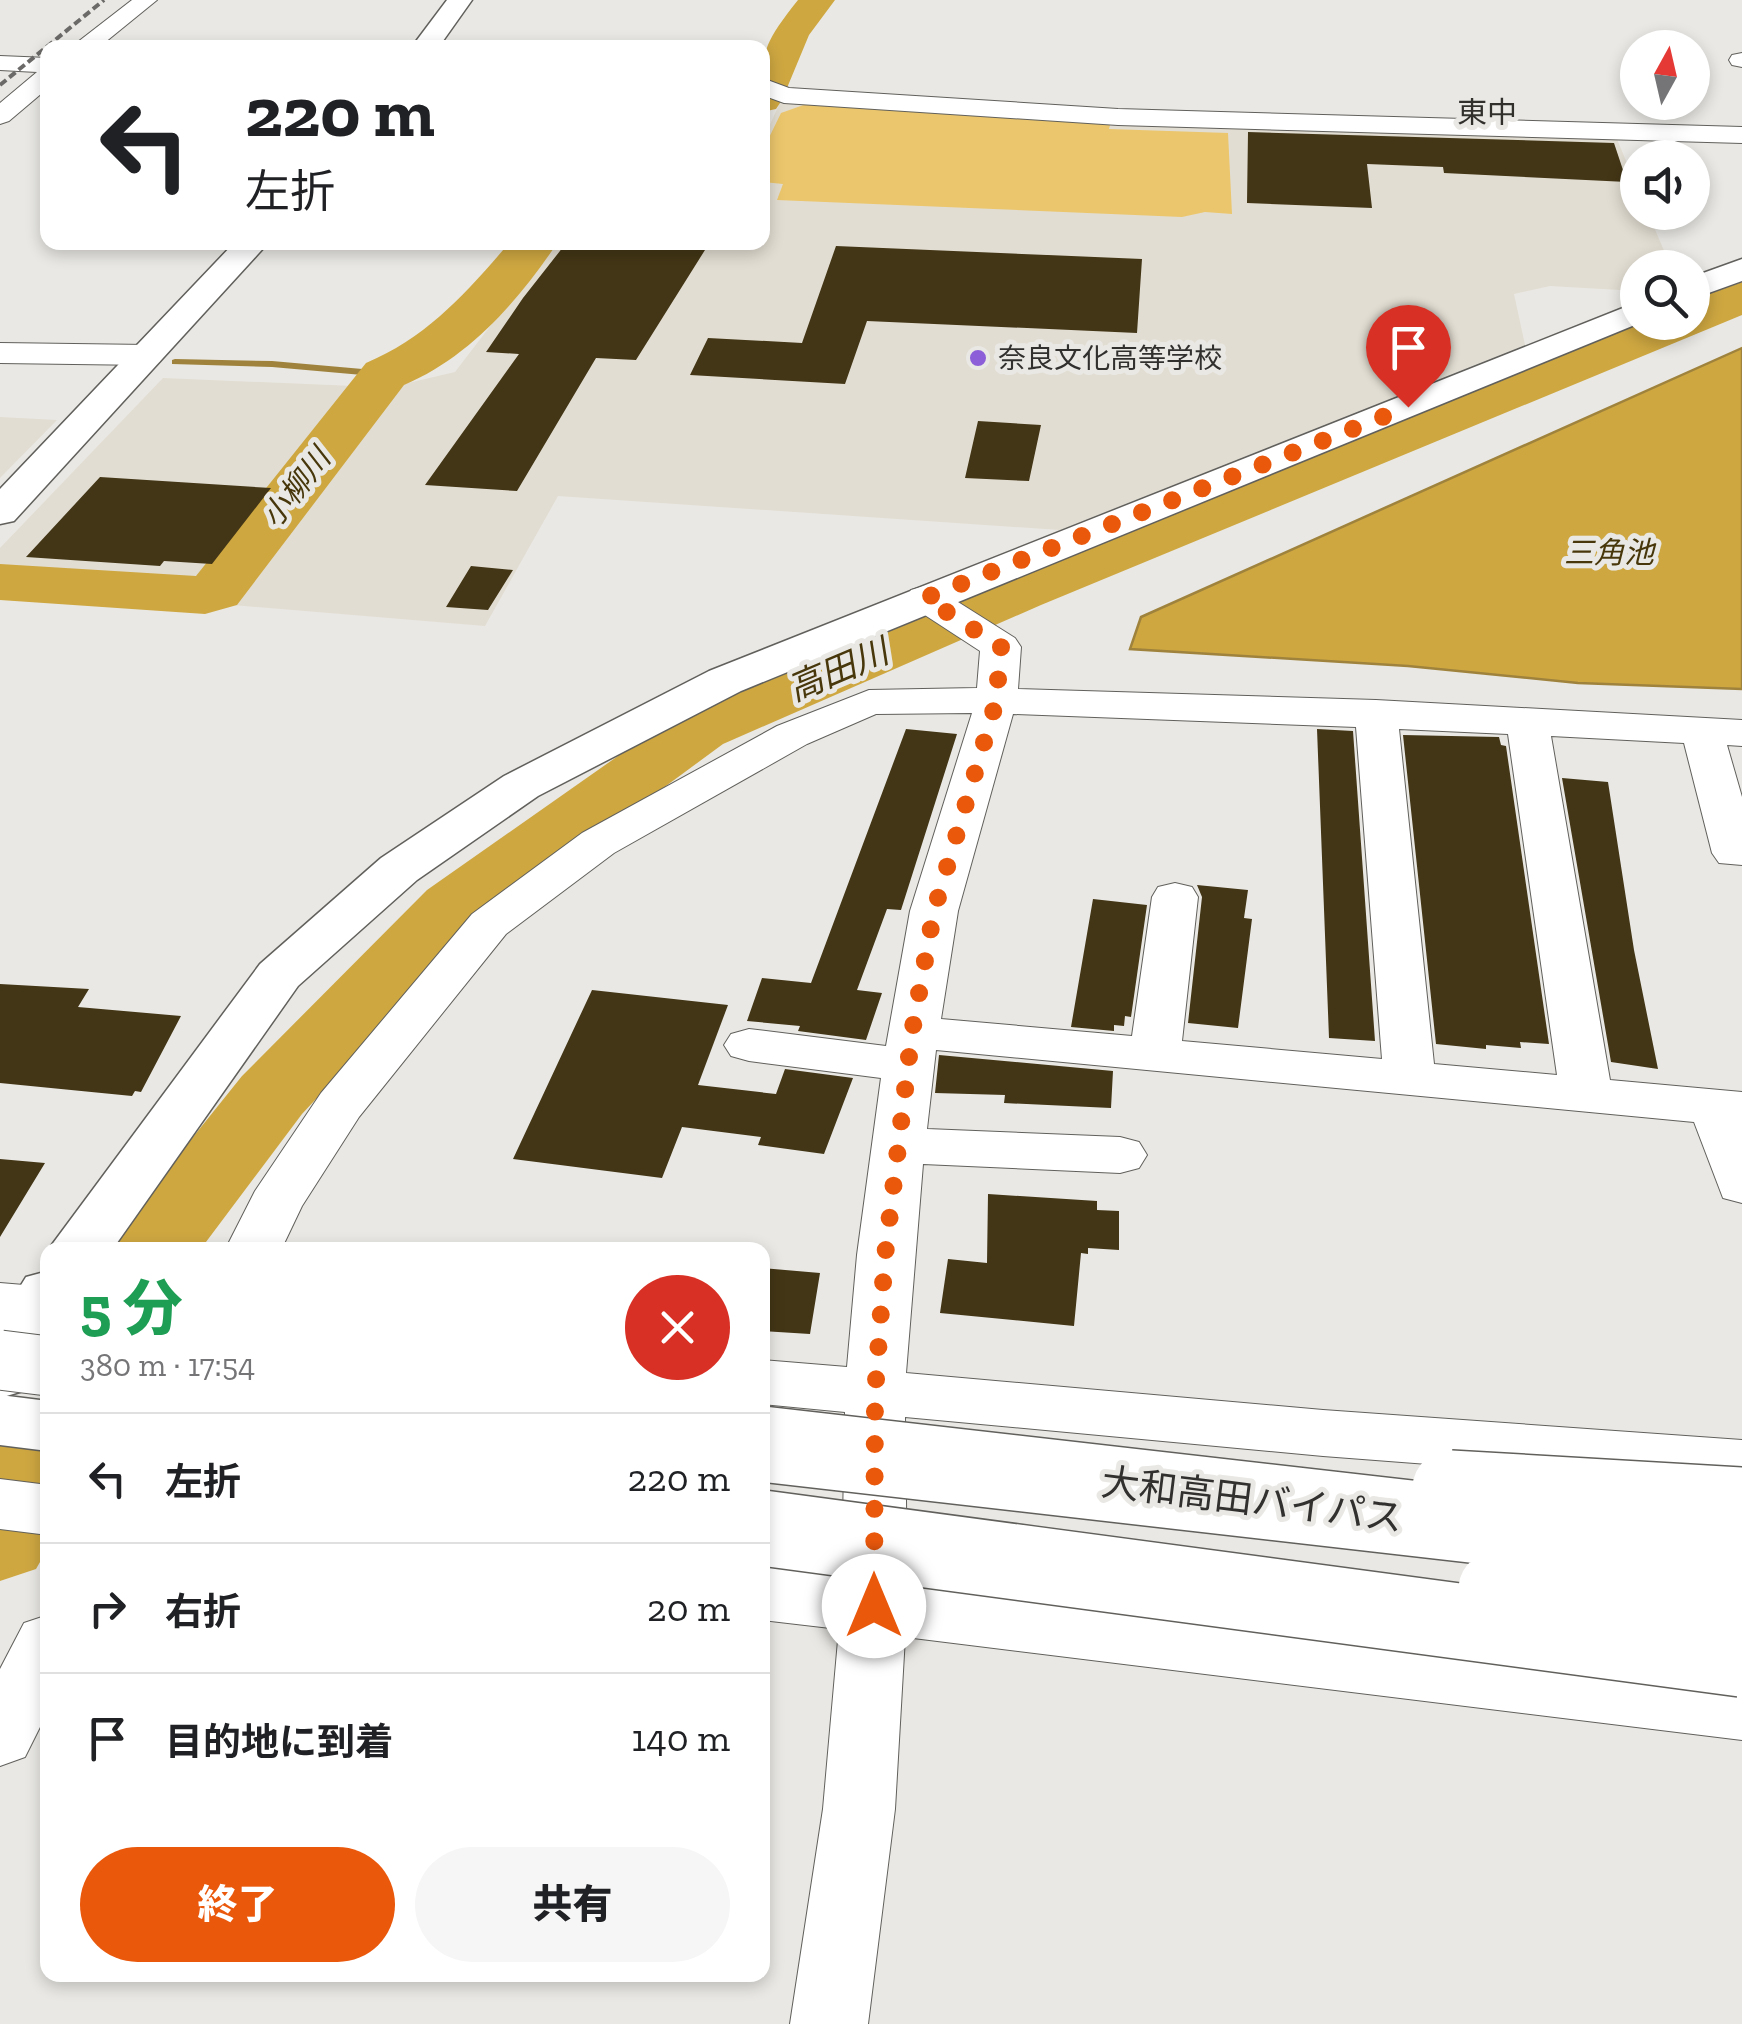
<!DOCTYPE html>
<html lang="ja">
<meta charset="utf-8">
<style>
body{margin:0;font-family:"Zilla Slab","Noto Sans JP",serif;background:#f6f6f6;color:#202124;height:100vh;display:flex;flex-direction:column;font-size:38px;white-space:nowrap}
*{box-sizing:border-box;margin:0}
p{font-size:32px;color:#757577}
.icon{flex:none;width:55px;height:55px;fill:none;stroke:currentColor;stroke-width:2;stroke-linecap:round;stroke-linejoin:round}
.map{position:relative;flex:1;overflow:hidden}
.drawer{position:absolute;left:40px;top:1242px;width:730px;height:740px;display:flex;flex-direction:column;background:#fff;border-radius:20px;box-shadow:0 5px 15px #0003}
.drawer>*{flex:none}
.banner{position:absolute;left:40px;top:40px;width:730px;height:210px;border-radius:20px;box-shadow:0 5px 15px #0003;background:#fff;color:#202124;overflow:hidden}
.needle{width:65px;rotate:8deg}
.buttons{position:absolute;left:1620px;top:30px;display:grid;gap:20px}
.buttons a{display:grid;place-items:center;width:90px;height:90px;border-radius:50%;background:#fff;box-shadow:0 5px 15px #0003;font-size:50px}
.pin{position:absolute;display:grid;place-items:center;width:85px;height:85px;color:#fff;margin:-102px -42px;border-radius:50% 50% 50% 0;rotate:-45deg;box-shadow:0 0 10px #0007}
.pin .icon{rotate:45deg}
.me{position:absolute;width:110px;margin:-55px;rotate:0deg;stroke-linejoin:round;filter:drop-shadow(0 0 8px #0008)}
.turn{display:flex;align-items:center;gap:35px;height:210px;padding:0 40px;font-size:45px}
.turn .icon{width:130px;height:130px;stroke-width:2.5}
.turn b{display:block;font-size:70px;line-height:85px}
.round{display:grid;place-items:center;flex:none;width:105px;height:105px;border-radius:52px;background:#f6f6f6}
.summary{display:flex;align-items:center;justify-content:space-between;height:170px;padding:0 40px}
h1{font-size:60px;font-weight:800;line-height:75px;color:#1e9e55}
.cta{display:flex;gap:20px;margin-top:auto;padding:20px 40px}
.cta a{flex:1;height:115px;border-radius:60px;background:#ea580c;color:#fff;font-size:40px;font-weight:800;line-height:115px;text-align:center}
.cta a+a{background:#f6f6f6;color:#202124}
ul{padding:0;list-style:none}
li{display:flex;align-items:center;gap:30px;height:130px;padding:0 40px;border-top:2px solid #e0e0e0}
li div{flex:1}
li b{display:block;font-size:38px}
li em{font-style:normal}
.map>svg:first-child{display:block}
.built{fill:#e2ddd2}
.green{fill:#ebc66c}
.water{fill:#cea741;stroke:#9f833c;stroke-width:2.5}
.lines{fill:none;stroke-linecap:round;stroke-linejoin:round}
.stream{fill:#9f833c;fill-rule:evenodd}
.river{fill:#cea741;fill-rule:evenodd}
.building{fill:#433616}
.minor-casing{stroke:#61605c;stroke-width:2}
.tertiary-casing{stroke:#61605c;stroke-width:3}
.trunk-casing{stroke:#61605c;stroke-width:3}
.minor{fill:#fff;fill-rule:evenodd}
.tertiary{fill:#fff;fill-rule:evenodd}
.trunk{fill:#fff;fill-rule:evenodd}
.rail{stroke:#6b6a68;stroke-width:4;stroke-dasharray:8 4;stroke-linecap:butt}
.trunk-bridge-far1-casing{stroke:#61605c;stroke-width:61;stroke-linecap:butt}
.trunk-bridge-casing{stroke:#61605c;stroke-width:78;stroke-linecap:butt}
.trunk-bridge-far1{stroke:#fff;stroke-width:59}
.trunk-bridge{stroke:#fff;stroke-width:75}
.route{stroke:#ea580c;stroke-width:18;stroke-dasharray:0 32.4}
.poi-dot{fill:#8c5fd9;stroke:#e9e8e4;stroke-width:4}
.labels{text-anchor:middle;stroke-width:10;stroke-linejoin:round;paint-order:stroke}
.far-poi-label{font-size:28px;fill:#31302f;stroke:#e9e8e4;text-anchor:start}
.far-neighbourhood-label{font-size:30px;fill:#31302d;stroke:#e9e8e4}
.far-water-label{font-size:30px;font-style:italic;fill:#47370b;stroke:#e9e8e4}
.water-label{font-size:35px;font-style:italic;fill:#47370b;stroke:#e9e8e4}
.near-street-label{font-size:38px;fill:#31302f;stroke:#e9e8e4}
</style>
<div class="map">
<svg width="1742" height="2024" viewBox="0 0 1742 2024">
<rect width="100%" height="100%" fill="#e9e8e4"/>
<path class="built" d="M782,98L1614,132L1637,187L1638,212L1648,213L1671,267L1638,268L1637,291L1550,286L1514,294L1525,345L1060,530L558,496L485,626L221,604L391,387L455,372L554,243L762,242L763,140Z
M163,378L354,386L199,586L0,573V548Z
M0,417L57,420L0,478Z"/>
<path class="green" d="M812,102L1111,121L1109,129L1228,133L1232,214L1205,212L1182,217L777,200L783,184L763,182L762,152L781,113Z"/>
<path class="water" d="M1742,348V689L1578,683L1408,666L1130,649L1141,617Z"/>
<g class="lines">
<path class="stream" d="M175,359L272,361L385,371L389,374L385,377L272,367L172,364V360Z"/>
<path class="river" d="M798,0H835L809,35L782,100L776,109L762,112C762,52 760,48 798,0Z
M510,242H558C518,301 470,357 404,385L237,605L205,614L0,600V564L196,576L366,363C428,337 467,292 510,242Z
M1742,282V315L1041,605L723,744L481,922L302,1114L200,1250H107L120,1228L242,1076L427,890L675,716L997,579L1638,321L1692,322V300Z
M48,1411V1548L36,1569L0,1581V1445L13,1421Z"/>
</g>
<path class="building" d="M1248,132L1614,143L1627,182L1444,173L1443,167L1367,164L1372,208L1247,203Z
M567,242H710L636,360L596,358L517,491L425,485L519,354L486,352L523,298Z
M836,246L1142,259L1137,333L867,321L845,384L690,375L708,338L802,343Z
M978,421L1041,425L1029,481L965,478Z
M100,477L271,488L212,564L164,561L160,566L26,557Z
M471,566L513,570L488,610L446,607Z
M906,729L957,734L901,910L887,909L857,990L882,993L866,1040L798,1031L800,1026L747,1021L762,978L811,983Z
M1317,729L1353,731L1375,1041L1329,1038Z
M1403,735L1499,737L1501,745L1506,746L1549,1044L1520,1042L1521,1048L1486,1045V1049L1436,1044Z
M1562,778L1608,782L1634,950L1658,1069L1611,1062Z
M1197,885L1248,890L1244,918L1252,919L1238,1028L1188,1023L1202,897Z
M1093,899L1147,905L1131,1017L1125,1016L1124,1026L1114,1025V1031L1071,1027Z
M0,984L89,989L78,1007L181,1016L141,1092L135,1091L132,1096L0,1083Z
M592,990L728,1005L698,1085L776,1094L785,1069L853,1078L824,1154L758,1145L761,1137L682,1127L662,1178L513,1159Z
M939,1055L1113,1071L1111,1108L1004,1103L1005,1095L935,1093Z
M0,1159L45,1163L0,1237Z
M988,1194L1097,1201V1210L1119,1211V1250L1088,1248V1254L1081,1253L1074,1326L940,1313L948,1259L987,1263Z
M762,1268L820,1273L810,1334L762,1331Z"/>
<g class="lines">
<defs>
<path id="minor" d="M132,0H157L98,48H70Z
M1742,53V67L1732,65L1729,60L1732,55Z
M0,56L48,58V88L9,121L0,124V103L37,72L0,70Z
M762,78L789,88L1118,109L1742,127V143L1118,125L784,103L762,95Z
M0,343L148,345L159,348L164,355L159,362L148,365L0,363Z
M925,586L939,590L1015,638L1021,647L1018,689L1376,700L1742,720V746L1727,745L1742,797V865L1719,863L1712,853L1684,743L1551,736L1610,1080L1742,1092V1203L1723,1198L1694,1122L936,1050L927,1129L1120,1137L1139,1142L1147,1155L1139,1168L1120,1173L923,1164L906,1373L1323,1410L1742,1440V1488L1323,1456L905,1417L907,1583L1742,1682V1740L905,1637L895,1809L868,2024H790L823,1809L839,1629L762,1620V1566L842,1576L845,1412L762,1404V1360L847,1367L857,1255L881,1078L749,1061L731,1056L724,1045L731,1034L749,1029L886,1046L910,911L972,713L876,714L807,744L614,853L506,934L359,1117L302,1206L281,1250H225L255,1191L321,1093L472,914L582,833L777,726L869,690L977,688L980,651L911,606L906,598L911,590ZM1013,714L1356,727L1382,1059L1182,1041L1198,897L1192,887L1175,883L1158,887L1152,897L1132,1036L941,1019L958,911ZM1399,729L1508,734L1557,1075L1434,1064Z
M0,1283L48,1287V1329L0,1325Z
M0,1479L48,1485V1535L0,1529Z
M48,1615V1711L25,1757L0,1766V1669L24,1623Z"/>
<path id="tertiary" d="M447,0H472L438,48H411Z
M235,242H269L14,521L0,524V489Z
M1742,259V281L1692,299V277Z
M1638,302V322H1642L741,691L538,796L417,880L298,986L112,1250H48L260,964L381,858L504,776L709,671Z
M48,1271V1349L23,1391L0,1398V1319L26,1277Z"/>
<path id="trunk" d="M0,1395L48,1401V1451L0,1445Z"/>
</defs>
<use href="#minor" class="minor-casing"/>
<use href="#tertiary" class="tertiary-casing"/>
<use href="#trunk" class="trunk-casing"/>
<use href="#minor" class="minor"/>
<use href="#tertiary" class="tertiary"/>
<use href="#trunk" class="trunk"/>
<path class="rail" d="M0,85L104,0"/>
<defs>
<path id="trunk-bridge-far1" d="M0,1360L48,1366"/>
<path id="trunk-bridge" d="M762,1444L1742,1556
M1450,1488L1742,1505
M762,1528L1742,1659
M1496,1589L1742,1616"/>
</defs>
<use href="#trunk-bridge-far1" class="trunk-bridge-far1-casing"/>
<use href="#trunk-bridge" class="trunk-bridge-casing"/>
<use href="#trunk-bridge-far1" class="trunk-bridge-far1"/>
<use href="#trunk-bridge" class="trunk-bridge"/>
</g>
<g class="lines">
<path class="route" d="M874,1606L875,1394L885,1256L912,1032L934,911L996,702L1001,647L925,598L1408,407"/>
</g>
<circle class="poi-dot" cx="978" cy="358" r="10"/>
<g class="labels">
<g class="far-poi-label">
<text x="998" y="368">奈良文化高等学校</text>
</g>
<g class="far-neighbourhood-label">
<text x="1487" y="123">東中</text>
</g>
<g class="far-water-label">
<text transform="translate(296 488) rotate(-52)" y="10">小柳川</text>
<text x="1609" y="563">三角池</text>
</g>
<g class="water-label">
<text transform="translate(838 670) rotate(-23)" y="12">高田川</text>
</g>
<g class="near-street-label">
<text transform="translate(1252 1500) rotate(7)" y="13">大和高田バイパス</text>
</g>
</g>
</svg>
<div class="buttons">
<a><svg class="needle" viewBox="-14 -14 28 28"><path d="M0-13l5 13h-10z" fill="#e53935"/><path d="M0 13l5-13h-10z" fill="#757577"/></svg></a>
<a><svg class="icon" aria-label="sound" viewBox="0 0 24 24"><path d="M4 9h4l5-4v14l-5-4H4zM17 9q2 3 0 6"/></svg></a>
<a><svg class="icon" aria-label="search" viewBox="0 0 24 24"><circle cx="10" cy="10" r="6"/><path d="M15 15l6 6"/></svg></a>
</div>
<div class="pin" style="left:1408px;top:407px;background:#d93025"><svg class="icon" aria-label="arrive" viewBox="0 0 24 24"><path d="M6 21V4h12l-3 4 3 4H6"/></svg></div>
<svg class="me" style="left:874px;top:1606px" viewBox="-20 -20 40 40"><circle r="19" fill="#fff"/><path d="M0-13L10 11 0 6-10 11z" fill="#ea580c"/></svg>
<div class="banner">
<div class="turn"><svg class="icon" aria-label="left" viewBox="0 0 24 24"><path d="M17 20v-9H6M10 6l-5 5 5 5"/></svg><div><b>220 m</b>左折</div></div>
</div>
<section class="drawer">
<div class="summary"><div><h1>5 分</h1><p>380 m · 17:54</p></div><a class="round" style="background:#d93025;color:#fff"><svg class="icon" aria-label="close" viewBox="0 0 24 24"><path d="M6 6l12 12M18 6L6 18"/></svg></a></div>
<ul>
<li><svg class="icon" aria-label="left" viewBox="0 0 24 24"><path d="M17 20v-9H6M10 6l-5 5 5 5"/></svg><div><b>左折</b></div><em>220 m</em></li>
<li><svg class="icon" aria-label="right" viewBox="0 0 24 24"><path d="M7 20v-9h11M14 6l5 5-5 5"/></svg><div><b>右折</b></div><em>20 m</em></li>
<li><svg class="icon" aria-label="arrive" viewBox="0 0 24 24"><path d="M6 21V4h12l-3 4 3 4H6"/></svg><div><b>目的地に到着</b></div><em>140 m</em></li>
</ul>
<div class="cta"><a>終了</a><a>共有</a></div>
</section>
</div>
